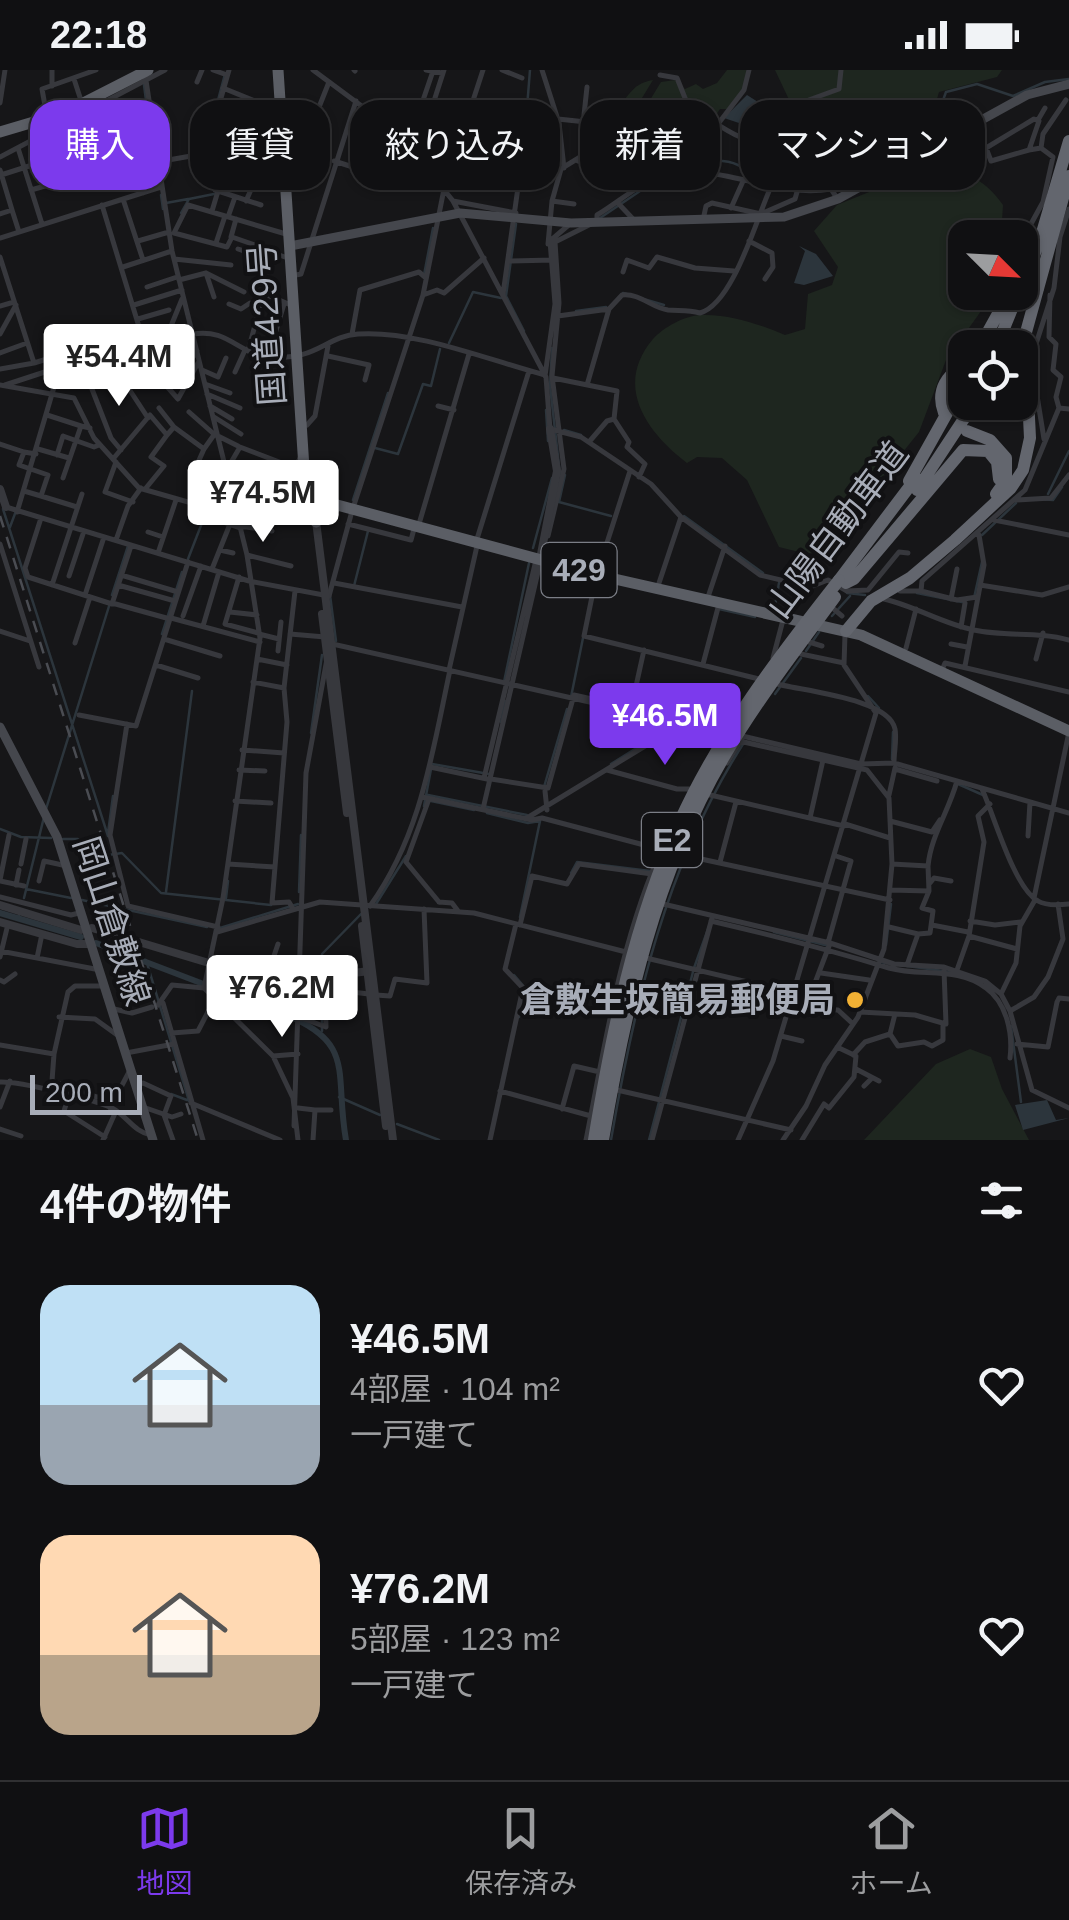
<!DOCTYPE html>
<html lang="ja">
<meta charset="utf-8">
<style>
:root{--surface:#101012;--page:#1e1e20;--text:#f1f3f6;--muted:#9c9d9f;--line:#303032;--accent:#7c3aed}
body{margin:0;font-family:Helvetica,"Noto Sans JP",sans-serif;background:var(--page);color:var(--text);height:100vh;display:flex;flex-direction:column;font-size:38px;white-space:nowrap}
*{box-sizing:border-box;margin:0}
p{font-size:32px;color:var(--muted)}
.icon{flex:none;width:55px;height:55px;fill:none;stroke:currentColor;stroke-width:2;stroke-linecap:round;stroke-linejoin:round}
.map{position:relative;height:1070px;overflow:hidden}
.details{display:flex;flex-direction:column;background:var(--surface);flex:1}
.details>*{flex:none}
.top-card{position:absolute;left:30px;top:30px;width:1010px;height:90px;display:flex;gap:20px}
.needle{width:65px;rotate:114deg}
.controls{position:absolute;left:948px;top:150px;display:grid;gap:20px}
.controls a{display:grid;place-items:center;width:90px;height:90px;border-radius:20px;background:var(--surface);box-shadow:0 2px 8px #0004,0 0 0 2px var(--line);font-size:50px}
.scale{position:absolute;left:30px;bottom:25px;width:112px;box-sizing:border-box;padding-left:10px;border:5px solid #a8adb8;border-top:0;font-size:28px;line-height:35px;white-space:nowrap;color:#a8adb8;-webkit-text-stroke:8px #111113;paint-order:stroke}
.price{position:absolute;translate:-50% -85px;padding:0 22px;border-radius:10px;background:#fff;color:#222;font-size:32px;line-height:65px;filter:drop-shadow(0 2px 5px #0008)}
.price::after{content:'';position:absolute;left:50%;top:60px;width:30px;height:22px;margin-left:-15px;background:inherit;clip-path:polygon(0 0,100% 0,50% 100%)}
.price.active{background:var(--accent);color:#fff}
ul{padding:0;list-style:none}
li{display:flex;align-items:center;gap:30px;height:250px;padding:0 40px}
li span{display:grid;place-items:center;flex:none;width:280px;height:200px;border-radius:30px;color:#555}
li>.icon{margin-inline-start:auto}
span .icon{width:120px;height:120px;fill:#fffc;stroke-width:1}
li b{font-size:42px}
h2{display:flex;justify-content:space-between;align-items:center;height:120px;padding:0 40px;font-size:42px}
.tag{padding:0 35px;border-radius:30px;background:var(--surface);box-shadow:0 2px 8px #0004,0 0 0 2px var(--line);font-size:35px;line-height:90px}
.tag.active{background:var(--accent);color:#fff}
.status{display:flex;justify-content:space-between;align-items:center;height:70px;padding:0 50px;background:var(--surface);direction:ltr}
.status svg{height:28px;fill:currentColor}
.dock{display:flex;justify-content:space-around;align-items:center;height:140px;border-top:2px solid var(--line);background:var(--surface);font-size:28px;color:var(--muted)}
.dock a{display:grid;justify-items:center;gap:5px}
.dock .active{color:var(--accent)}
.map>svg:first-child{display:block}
.green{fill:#1e261f}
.water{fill:#2c353c}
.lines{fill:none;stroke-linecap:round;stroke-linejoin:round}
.stream{stroke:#2c353c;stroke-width:2.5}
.river{stroke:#2c353c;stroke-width:6}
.minor-tunnel{stroke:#333438;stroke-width:5;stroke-dasharray:5 2.5;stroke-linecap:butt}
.minor{stroke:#37383d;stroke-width:5}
.tertiary{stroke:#37383d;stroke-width:8}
.secondary{stroke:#45474d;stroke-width:9}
.trunk{stroke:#5b5e65;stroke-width:11}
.motorway{stroke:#63666e;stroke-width:12}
.rail{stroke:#4a4c52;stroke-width:2.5;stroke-dasharray:12 10;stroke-linecap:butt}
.motorway-bridge{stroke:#63666e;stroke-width:12}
.poi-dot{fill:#f2b134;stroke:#111113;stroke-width:4}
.labels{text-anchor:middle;stroke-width:8;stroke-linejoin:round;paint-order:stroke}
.shield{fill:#111113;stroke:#7b7e86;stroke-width:2.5}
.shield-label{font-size:32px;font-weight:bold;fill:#a8adb8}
.street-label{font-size:35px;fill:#a8adb8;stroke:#111113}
.poi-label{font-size:35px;font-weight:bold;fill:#a8adb8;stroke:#111113;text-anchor:end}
</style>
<div class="status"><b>22:18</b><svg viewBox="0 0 49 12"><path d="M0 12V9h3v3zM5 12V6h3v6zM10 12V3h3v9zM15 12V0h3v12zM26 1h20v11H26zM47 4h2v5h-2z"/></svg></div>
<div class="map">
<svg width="1069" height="1070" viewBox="0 0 1069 1070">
<rect width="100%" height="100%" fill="#161618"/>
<!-- green -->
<path class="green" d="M727,0H747L744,18L727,39H720C714,47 714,54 705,57C688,64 632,52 618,37C631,24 632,14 653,10L642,28L650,30L661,12L675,10L685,19L696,14L703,19L717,13Z
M775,0H1002L997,7L939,22L935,36L885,54L869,53L858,61L832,63L805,90L794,85L790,69L781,64L793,38Z
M931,97C961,97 986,110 1003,135L1001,167L965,168V222L994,223L946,290L919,362L827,477L807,484L779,477L747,410L722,388L697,387L687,393C645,361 614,315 653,269C664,257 684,246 701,245C731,244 758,254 785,265L805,259L808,224L832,215L838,197L814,161L837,135Z
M970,979L991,987L1002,1019L1029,1070H864L936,994Z"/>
<!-- water -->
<path class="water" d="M747,25L758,32L760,60L724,48Z
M774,80L803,91V113L767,107Z
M799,176L816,184L833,206L804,215L794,213L805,181Z
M1047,1030L1056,1050L1069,1048L1023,1060L1015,1035Z"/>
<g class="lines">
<!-- stream -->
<path class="stream" d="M144,15L149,53
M218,30L225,4
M42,62L97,33
M207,66L208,83
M151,68L158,109
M523,88L530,0
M658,105C679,97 715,84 738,95C745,98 750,105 757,109
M832,117L857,113C881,74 903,86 941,66L937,47L946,22L977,14L1013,26L1045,12L1069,9
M161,125L163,139
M166,133L188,129
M181,143L189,129L214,124
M600,148L649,115
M516,154L506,226L524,261
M424,205L433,158
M623,223L664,235
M576,241L606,237
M449,273L473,222L501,228
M552,278L550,316L560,404
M73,291L168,258
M546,340L548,371
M564,360L581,365
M375,378L398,384L423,314L431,316L440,279
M565,405L559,432L611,446
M1048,424L1069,381
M1038,429L1053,430L1062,417
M353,430L388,323
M209,435L224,402
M3,439L108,766
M684,446L763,503
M10,457L16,441
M272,457L286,418
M982,465L1016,433
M533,478L552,408
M188,489L207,440
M603,495L608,480
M795,511L809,514
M354,516L368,461
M847,523L865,525
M917,523L962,532
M112,525L128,476
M330,525L336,571
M974,528L982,492
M775,536L779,513
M719,539L755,547
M832,546L850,526
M162,564L182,502
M806,581L819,562
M504,612L529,493
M775,624L801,588
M868,626L879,638
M571,627L583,568
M501,652L505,631
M311,663L322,585
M892,689L893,662
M611,694L654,667L694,658
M958,714L983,725
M544,717L567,639
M428,725L527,745
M431,731L474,740
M424,736L432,694L489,704
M46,739L110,533
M487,743L528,753L540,751L520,847
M0,759L21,767L51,768
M108,763L113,726
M63,769H78L95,787L122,783L161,823L271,835
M571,803L577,792L650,801
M26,819L71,828
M166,822L192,621
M299,822L301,765
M24,828L44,747
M226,828L228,811
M82,830L207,857
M376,834L406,786
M18,848L19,845
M220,858L298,834
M774,862L829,876
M886,875L891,834
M146,890L189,1031
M879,892L950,902
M514,905L526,919L519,947
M1011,956L1021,1032
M322,961V884L361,844
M171,1024L187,1030
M339,1027L380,1045
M397,1054L439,1070
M611,1070C635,931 666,795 743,674
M649,1070L694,898L712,848"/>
<!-- river -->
<path class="river" d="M0,843L81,867
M96,873L235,926
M284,944C357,973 334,1003 346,1070"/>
<!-- minor-tunnel -->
<path class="minor-tunnel" d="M1026,211L1045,223"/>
<!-- minor -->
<path class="minor" d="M213,0L227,5
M229,0L209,70L210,78L238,89L263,80L289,92L298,90L329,12
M313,0L402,66L453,131L546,307L550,359L581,367L651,414L681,447L760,505L810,517L828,510L847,521L868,520L899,482L908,483
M354,0L355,1
M426,0L442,3
M502,0L522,8
M542,0L559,53L564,98
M145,4L172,181L247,485L260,568L223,828L204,918
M660,5L677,8L691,43C722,49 739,82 775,66L795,35L839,19L841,0
M74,9L90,58
M197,12L202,0
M52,16V0
M223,18L277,40
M473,31L495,39L498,31
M0,33L5,0
M219,34L260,52
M431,43L420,39L433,1
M47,47L42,19L96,0
M558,49L586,52
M1034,49L1039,51L1029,80L991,91L986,78Z
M1038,50L1045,38
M718,54L744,20L749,0
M393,58C450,68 504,82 559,100L590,81L594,66L584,45L587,17
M133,62L143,123
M423,65L444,0
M593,69L627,78
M629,72L661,80L700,70
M754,73L763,86L756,113
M678,74L683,50L691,43
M18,78L42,154
M1041,78L1043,64L1066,30
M651,79L650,87L658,94L653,106
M209,83L215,120L261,135
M0,87L165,0
M334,91L378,105
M578,91L653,108
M157,92L208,83
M0,100L12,140
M632,104L622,90L634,59L649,61
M1,105L151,57
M31,120L118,95L109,70
M123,129L143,190
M246,131L279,56
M453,131L516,143
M552,131L574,134
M617,132L633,149
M731,138L744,109
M212,141L218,121
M0,144L12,140L19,162
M228,147L235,127
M597,150V145C616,134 636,116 656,108C711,86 771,130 831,119L837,128
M703,150L706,136L712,133L761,144L795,129L797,122
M174,163L188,135L286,164
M174,163L227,177L232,167L255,175
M231,167L236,149
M0,168L161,117
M138,171L169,162
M749,171L772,183L773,197L765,209
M216,173L225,146
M548,174L552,131L561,99
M1020,174L1043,132L1053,87L1041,78L1029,80
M238,179L259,186
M0,187L34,293L140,260L102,135
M174,189L231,195
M511,191L553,190
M257,193L261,179L288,188
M123,197L172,181
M623,202L627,190L649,198L657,187L695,198L734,201
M206,203L214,227
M291,206L301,204L356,31
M179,210L206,203L244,222
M147,217L177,207
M251,218L293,236
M503,224L522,89
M423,225L437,220L444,223L484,188
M229,234L241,239L250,233L260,237L248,281
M134,235L182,220
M0,236L14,232
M558,246L609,239
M138,249L169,240
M0,264L16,235
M193,264C229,258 238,285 271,287C316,291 326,266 358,264C416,260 488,290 545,305
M352,264L360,220L419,202L426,208
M0,283L27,273
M128,284L129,308L145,301L148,288
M328,286L369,295L365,310
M268,287L284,234
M158,288L182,229
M159,291L155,303L178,329L198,293
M100,292C132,283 153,287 183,301L197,281
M175,297L181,282L191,284
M0,299L34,293
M202,300L218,307L226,288
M235,302L245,280
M545,306L555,234L550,171L571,153
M553,308L617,321L614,349L629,372L627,377L645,394L639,407
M57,310L76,312
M90,314L111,368L121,380
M205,314L230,323
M0,315L74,328L94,368L139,418L237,446
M5,315L60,297
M587,315L609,239L622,225C640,223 652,238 668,240C679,241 688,240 700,243C733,234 756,150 770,119
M129,319L148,348
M207,324L240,338
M210,336L232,349
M438,336L454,340
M159,338L174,357
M1059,338L1069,339
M189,342L215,365
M47,345L81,356
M214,347L241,364
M307,355L315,346L328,276
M218,366L238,376
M1044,369L1034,307L1035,277L1054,218L1060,167L1069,139
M589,372L607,351L614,349
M0,374L24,382
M38,379L69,388
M57,385L63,366L94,377L99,375
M113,389L150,345L167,365L174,357L204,379L216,362
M116,392L105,422L133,432
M196,397L204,379
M228,398L285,415
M226,401L240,377L295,398L300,388
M630,401L596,507L584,566L763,610
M63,408L81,356L90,358
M230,413L279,430
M288,415L295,398
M146,418L164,396L151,387L167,365
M24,421L41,426L48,405L19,395L24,382L36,384
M41,426L77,437
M1017,430L1051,428L1069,405
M234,432L274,445
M354,435L423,225L444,119L483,0
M6,437L249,511L329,526L352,441
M17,442L60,297L83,291
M41,448L25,498L28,507L112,534L131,476
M994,450L1069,465
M220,451L240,458
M348,454L411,470L414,459
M419,454L469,284
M240,456L272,461
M148,462L163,467
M548,466L564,399L552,306L559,233L555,172L591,154
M477,469L529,301
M116,470L128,436L141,418
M0,474L39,597
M220,480L233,483
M158,483L176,430
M247,485L291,496
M212,499L230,454
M121,505L178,522
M69,506L84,461
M239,507L225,554L258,563
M334,513L462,537
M52,515L82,424
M118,515L175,531
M980,515L1042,525L1069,517
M657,519L681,447
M900,521H921
M85,525L104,467
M977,527L957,530L921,521L922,511L1025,420L1059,338L1056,327L1061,307L1053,300L1056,274L1049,267L1050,225
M884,529C915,536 943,554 974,560C1006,567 1038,561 1069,570
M951,529L957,499
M707,530L725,476
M112,533L170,549
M829,535L842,546
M230,542L257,545
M183,546L201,496
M171,548L260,572
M203,556L219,502
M961,557L965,533
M0,561L30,571
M259,564L279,569
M290,564L325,567
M164,569L220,586
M809,572L822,576
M75,573L90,527
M328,573L727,663
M951,574L967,577
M906,578L916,539
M278,581L281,552
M801,584L844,593
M773,588L783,550
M257,589L287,595
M1036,589L1043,563
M703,594L719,534
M156,595L198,608
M965,596L984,495L979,465
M449,600L477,476
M942,600L945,593L1069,622
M253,612L284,618
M773,613C801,621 889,628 895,659C897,669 894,682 894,692
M574,625L632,638
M630,643L644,580
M79,645L136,656L188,492
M127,654L110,765L128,836L218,857
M738,665L861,694L894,693L1069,743
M735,670L867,700L889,728L892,794L884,879L858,947L825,995L806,1036L783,1070
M242,680L284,683
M727,693L742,669
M430,697L487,709
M895,699L937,711
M239,700L265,701
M607,700L677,719H696
M484,708L536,490
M491,709L548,718L574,625
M982,719C994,745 1014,818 1038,831C1046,836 1060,835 1069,834
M545,721L547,740
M706,724L844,756
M889,725L895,698
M422,727L532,750L542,748L663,780
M235,731L271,733
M483,739L541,489
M527,748L655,670L694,660L725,667
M810,748L823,690
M890,751L932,762L940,750
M845,754L890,768
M1028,766L1030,732
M678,784L890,830
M406,792L429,729
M406,792L439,832
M720,792L736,732
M21,794L26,769
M228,794L275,797
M892,794L928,796L929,821L922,838L933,841L930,863L918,864L907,895
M928,796C931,765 949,741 957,711
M0,810L9,765
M0,811L24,816
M39,811L44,791L67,796
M930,813L934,808L951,811
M16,815L19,800
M890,820L929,821
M0,827L71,845L79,843
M1034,828L1069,662
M439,832L452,833L458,841
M663,834L830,873L894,894L944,897L985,911L1001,924L1010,941L1032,1020L1069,1038
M370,836C421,765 432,684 450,600
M292,837L289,832L272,833L287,652L284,618L295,521
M711,851C771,865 830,880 889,898C921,907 958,896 986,918C1007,933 1013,964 1010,988
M970,851L995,855L1021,852
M520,855L532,806L567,814L579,794L652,804
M932,855L968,862
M889,857L918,864
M217,862L320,832L474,843L626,882
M969,866L1017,879
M828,873L851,791L836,786
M0,881L100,900
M0,887L8,854
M37,888L42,864
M646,888L795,923
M957,900L969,866L984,772L978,746L990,734
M821,903L869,910
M0,910L4,912L15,904
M205,912L326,957L325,919L369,924
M1001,924L1016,893L1020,856L1035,830
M376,925L390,926L395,909L427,913L424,839
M259,930L278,874
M163,933L203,1070
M158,935L172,915L204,918L273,986L293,1028L298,1070
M114,939L132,943L152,937
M811,939L810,926L829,876
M1010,941L1034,927L1048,907L1063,869L1058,834
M860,942L915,945L946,954L944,900
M810,945L811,939L838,940L852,953
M59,947L95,949L120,967
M172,963L198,961L210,938L227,939
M890,964L898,976L924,972L932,976L943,970V954
M781,966L802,971
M1017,974L1048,977L1057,932L1059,928L1069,929
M0,975L54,984L68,922L75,916H105
M126,983L174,974
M54,984L52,1011L97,1027L116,1024
M853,985L865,972L890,964L895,944
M273,986L298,984
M856,999L879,1011
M0,1012C19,1011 93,1029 112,1038C127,1046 134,1062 151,1065
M136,1016L143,1013L171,1026L164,1045L173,1070
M864,1016L872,1008
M617,1020L791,1060
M500,1021L591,1046
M68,1028L64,1041L105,1067
M191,1033L280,1070
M0,1037L10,1011
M143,1037L172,1047L181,1044
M110,1038L129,1002
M298,1038L315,1040L313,1070
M562,1039L574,996L600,1002
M315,1040H331
M294,1056L306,703L327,589
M0,1059L21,1066
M103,1070L116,1041
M490,1070L523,918L505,899L516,854
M586,1070C606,970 621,867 664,774
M652,1070L712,848
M738,1070L773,991L876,643L844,595L845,564
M802,1070L824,1034L829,1038L854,1007L856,986L837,977"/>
<!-- tertiary -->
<path class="tertiary" d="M0,419L6,437
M313,427L393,1070
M541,484L557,401L550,359
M322,544L347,743
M0,835L81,860
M0,852L77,874H90
M362,856L386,1056
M92,858L259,908L299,910L369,901"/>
<!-- secondary -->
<path class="secondary" d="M290,176L460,143L571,153L784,147L838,129L1027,25L1069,14
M0,657L57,767L153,1070"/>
<!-- trunk -->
<path class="trunk" d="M278,0L305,413L315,429L597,505L861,565L1069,661
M0,62L64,43L148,0
M316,452L322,441L334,439"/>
<!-- motorway -->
<path class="motorway" d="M979,278L1010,222
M996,278L1039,173L1069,71
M944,343C935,319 948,306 965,291
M967,361L990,370L1006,388V410L996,424
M909,411L965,311
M917,420L975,332
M839,510L916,408
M846,513L854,509L963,380L988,381L997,392L999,409
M846,561L871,531L910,508L955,470L1011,418L1023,400L1030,368L1025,266L1069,106"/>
<!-- rail -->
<path class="rail" d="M0,446L198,1070"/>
<!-- motorway-bridge -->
<path class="motorway-bridge" d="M594,1070C612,961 634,854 679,753C719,664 779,586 839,510
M603,1070C626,935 655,804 725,685C758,629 797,579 835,527"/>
</g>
<!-- markers -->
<circle class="poi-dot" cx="855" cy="930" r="10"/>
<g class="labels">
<!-- shield labels -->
<g class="shield">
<rect x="541.5" y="473" width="75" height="54" rx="8"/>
<rect x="642" y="743" width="60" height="54" rx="8"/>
</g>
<g class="shield-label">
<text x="579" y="511">429</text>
<text x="672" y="781">E2</text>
</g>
<!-- street labels -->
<g class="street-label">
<text transform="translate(267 254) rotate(-94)" y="12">国道429号</text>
<text transform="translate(837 460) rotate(-53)" y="12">山陽自動車道</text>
<text transform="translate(112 851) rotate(72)" y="12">岡山倉敷線</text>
</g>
<!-- poi labels -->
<g class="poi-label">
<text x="835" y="942">倉敷生坂簡易郵便局</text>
</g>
</g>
</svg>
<div class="controls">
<a><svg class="needle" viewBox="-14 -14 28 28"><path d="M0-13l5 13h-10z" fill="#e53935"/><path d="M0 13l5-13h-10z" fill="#9c9d9f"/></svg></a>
<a><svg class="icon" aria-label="locate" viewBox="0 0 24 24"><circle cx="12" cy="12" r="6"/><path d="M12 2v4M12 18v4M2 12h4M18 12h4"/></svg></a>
</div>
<div class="scale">200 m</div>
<b class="price" style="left:119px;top:339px">¥54.4M</b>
<b class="price" style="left:263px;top:475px">¥74.5M</b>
<b class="price active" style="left:665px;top:698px">¥46.5M</b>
<b class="price" style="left:282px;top:970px">¥76.2M</b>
<div class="top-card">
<a class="tag active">購入</a>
<a class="tag">賃貸</a>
<a class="tag">絞り込み</a>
<a class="tag">新着</a>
<a class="tag">マンション</a>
</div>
</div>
<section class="details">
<h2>4件の物件<svg class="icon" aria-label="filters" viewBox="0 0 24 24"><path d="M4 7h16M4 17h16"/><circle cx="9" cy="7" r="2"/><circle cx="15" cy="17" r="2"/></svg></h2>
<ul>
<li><span style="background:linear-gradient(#bfe0f5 60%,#9aa5b1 0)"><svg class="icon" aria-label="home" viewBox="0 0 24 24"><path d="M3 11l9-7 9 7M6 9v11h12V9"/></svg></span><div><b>¥46.5M</b><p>4部屋 · 104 m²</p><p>一戸建て</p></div><svg class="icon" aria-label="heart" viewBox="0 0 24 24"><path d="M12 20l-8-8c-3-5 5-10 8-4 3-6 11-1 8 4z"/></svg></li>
<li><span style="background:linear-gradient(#ffd9b3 60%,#b9a48a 0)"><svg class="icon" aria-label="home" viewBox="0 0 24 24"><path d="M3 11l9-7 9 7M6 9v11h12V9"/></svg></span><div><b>¥76.2M</b><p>5部屋 · 123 m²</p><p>一戸建て</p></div><svg class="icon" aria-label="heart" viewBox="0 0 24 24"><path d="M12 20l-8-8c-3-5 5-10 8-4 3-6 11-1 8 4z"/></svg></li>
</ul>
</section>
<nav class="dock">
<a class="active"><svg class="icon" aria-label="map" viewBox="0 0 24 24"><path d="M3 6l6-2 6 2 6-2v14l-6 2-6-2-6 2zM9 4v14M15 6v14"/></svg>地図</a>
<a><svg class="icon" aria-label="saved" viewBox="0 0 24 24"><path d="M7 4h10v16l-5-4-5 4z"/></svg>保存済み</a>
<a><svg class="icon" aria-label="home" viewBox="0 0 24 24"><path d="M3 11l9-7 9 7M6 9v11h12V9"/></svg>ホーム</a>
</nav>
